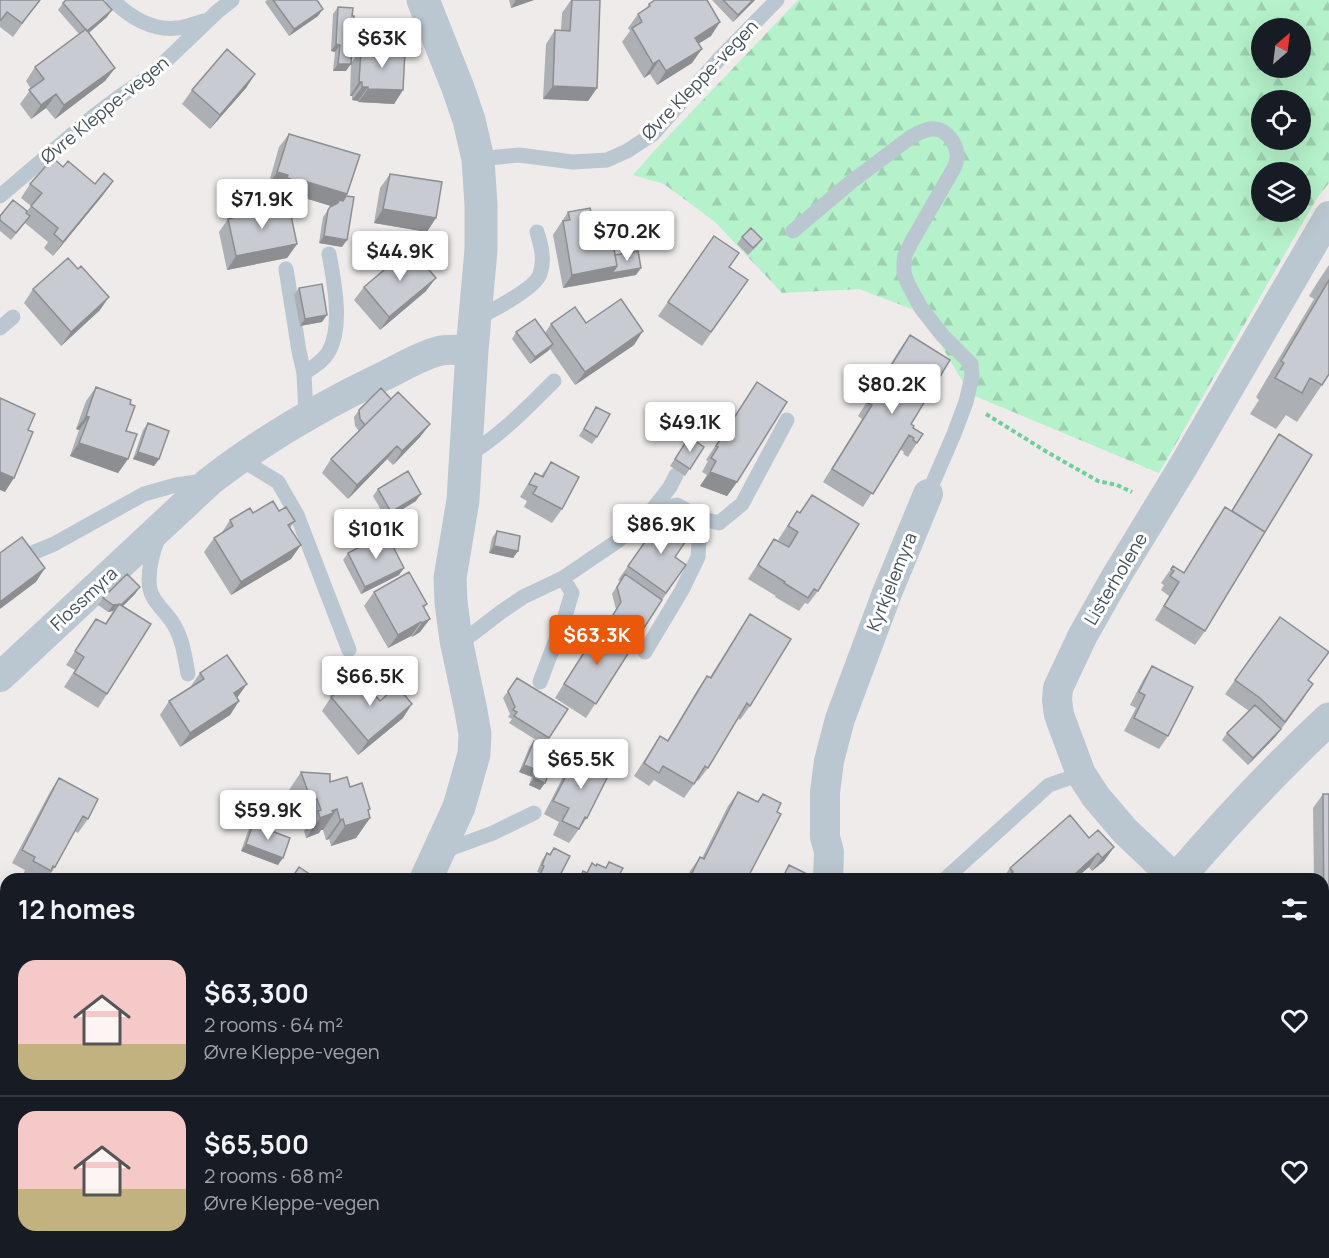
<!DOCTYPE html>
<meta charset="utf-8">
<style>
:root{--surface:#171b24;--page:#20242c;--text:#f1f3f6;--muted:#9ea1a6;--line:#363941;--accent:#ea580c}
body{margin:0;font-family:Manrope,sans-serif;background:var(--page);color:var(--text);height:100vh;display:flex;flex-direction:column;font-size:22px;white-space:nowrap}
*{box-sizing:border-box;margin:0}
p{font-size:20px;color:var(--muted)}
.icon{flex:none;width:33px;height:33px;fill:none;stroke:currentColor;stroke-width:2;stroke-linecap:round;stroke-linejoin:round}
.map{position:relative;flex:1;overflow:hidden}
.panel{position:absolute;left:0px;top:873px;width:1329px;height:386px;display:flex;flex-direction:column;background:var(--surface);border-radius:18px 18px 0 0;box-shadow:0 6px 24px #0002}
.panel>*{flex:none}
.needle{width:39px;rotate:28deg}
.tools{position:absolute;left:1251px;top:18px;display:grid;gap:12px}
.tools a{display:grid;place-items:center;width:60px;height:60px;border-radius:50%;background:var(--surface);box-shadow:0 6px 24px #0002;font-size:30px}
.price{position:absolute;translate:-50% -51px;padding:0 14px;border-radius:6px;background:#fff;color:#222;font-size:20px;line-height:39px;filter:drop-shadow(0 2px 3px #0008)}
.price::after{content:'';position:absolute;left:50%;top:36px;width:18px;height:14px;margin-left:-9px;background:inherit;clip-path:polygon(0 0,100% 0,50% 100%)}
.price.selected{background:var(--accent);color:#fff}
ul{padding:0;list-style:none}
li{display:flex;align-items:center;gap:18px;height:150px;padding:0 18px}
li+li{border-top:2px solid var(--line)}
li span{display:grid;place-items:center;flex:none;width:168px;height:120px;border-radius:18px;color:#555}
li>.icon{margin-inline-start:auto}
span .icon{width:72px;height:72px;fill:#fffc;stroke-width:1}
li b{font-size:26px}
h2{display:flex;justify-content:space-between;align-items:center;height:72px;padding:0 18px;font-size:26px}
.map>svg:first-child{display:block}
.forest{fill:url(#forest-firs);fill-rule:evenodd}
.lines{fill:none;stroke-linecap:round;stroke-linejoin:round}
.path{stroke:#6cd09b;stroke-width:4;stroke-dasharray:4.5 3;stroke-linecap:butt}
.service{stroke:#bbc7d0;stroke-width:15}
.minor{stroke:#bbc7d0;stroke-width:30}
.tertiary{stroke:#bbc7d0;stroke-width:33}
.wall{fill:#acafb4}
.shaded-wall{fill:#8c8e92}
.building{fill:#c8cbd1;stroke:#8c8e92;stroke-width:1.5}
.labels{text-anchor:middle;stroke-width:6;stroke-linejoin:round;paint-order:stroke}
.street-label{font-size:18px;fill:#43505a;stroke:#fff}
</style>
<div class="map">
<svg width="1329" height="1258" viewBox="0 0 1329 1258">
<defs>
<pattern id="forest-firs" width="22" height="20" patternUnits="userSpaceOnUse" patternTransform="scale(1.5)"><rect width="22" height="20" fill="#b5f1ca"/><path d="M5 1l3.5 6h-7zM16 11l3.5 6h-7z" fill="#9dd0b0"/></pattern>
</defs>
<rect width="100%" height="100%" fill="#efebeb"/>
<!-- forest -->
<path class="forest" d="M798,0H1329V183L1317,198L1159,473L970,394L922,313L859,289L782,293L715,222L664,184L633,175L655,150ZM1262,28H1300V68H1262ZM1262,100H1300V140H1262ZM1262,172H1300V212H1262Z"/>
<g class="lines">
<!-- path -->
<path class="path" d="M986,414L1047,452L1098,481L1117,485L1132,492"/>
<!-- service -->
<path class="service" d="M113,0C129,17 153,31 177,28C186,28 195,23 204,21H207
M478,159L519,155L573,162L607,160L627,151L653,134L720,58L777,0
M0,196L95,115L119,97L150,76L218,11L232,0
M793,231L851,182L911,137C919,133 926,128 935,129C948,130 958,146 957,158C957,159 955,167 954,168L912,241L905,255L904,263V273L908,284L921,308L943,336L971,364L972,376L966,402L954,434L928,494
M286,269L299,351L304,373L306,417
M475,318C489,313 536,288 540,274C545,260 541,245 537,232
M0,328L13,317
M304,373C313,367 324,361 329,351C343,326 334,281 329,254
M465,457C499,437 526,409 554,381
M239,458L278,482L297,515L349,650
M652,510L677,505L703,519L719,523L742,504L787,420
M160,536C152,549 145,581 152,595C157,606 168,614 174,625C183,640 185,658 188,674
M30,554L54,544L144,494L176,485L204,481
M456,640L471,635L501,612L523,597L563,578L619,540L652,510L670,487L676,475
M645,652L682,590L698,557L700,527L695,515
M540,682L565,616L572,593L563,578
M441,852L493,833L534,813
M945,879L1049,785L1081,774
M0,969L6,994
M82,1252L83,1258
M508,1252L512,1258
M1186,1252L1188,1258
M100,1258L107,1252
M588,1258V1252"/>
<!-- minor -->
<path class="minor" d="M0,677L210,481C264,439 323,405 384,376C402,367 420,356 439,351C449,349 461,350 472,350
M828,879L829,852L825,837V792L829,761L840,719L887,593L928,494
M1173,879L1163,867L1125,831L1096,797L1081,774L1059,715L1057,700L1058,688L1083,635L1117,575L1184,465L1329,216"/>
<!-- tertiary -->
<path class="tertiary" d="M423,0L458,88L469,120L478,159L481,205V250L472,350L463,500L450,578L451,602L456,640L471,711L475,734L474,754L459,807L426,879
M1177,879C1225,823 1275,769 1329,719
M361,1258L362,1252
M802,1258L809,1252"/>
</g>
<!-- wall -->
<path class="wall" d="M0,0H40L13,37L0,27Z
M267,0H317L318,16L289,36L265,2Z
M509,0H534L511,8Z
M571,0H600L597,88L588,101L543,99L546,44L555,30H561L562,13Z
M712,0H755L733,22Z
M63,3L107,17L89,33L115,68L105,81L55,119L46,108L31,119L20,104L31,89L26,81L35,67L79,34L58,10Z
M649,4L711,36L698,44L692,63L657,85L650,74L644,78L622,42L630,31L628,28L638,14L645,10Z
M338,7L346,71H333L335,52L331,51L333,14Z
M361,49L403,90L394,104L358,102V101L352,100V96H350L351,63Z
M255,74L246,88L210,129L182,104L192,90Z
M289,134L346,196L342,247L319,243L323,217L330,207L332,206L298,196L297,197L277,192L278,189L268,186L279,147Z
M63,167L95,184L113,181L103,195L53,256L44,248L48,242L25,223L11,240L0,231V216L27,211L31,206L21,198L30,184Z
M390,174L427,232L374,223L380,188Z
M240,210L262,212L297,244L287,258L227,270L219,232L228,219L235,217Z
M568,212L592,216L606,233L615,255L636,275L563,288L553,235Z
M714,236L729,267L748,280L702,346L658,316Z
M742,237L762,239L757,246L748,255L737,244Z
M1329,265V374L1322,385L1297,422L1286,415L1276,429L1250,414L1259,400L1256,397L1314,299L1309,296L1317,283Z
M78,269L100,310L61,346L24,303L33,289Z
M364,287L426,291L380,330L354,300Z
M299,288L322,322L300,326L294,295Z
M586,323L634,345L575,385L550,349L548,351L530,364L512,339L516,332L545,333L551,324Z
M910,335L911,424L913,428L917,443L908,457L903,454L904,452L900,449L863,507L823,482L862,419L858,416L900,349Z
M757,382L737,482L727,496L700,486L707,475L702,472L708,461L706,460Z
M96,387L130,404L126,431L128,459L118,473L70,456L79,430L76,429L86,401Z
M391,399L430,424L420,437L393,465L387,459L348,499L322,473L331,459L359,431L355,426L354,417L359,410Z
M596,407L597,437L592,444L579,436Z
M148,423L159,459L154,466L133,459L143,430Z
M1279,434L1205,631L1195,645L1155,620L1169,596L1161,590L1164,585L1161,583L1173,566L1184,573L1215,521L1225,507L1231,511Z
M689,437L704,447L685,476L670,466Z
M551,462L562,509L552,523L524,507L527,501L520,497L526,487L535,473L541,476Z
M378,489L416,501L386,519L373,496Z
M812,495L818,591L808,604L805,603L799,611L775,597L776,596L748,579L774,539L788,547V546L778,540L797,511L799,513Z
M279,511L295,521L290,528L291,559L231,595L204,552L214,538L221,534L230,520L253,513Z
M663,516L675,557L686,565L662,600L586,718L555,698L589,643L599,629L603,631L616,609L612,594L620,581L618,580Z
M497,531L518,551L513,558L489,553L492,538Z
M348,553L399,575L361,594L343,560Z
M374,592L427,604L424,608L420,632L412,637L411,636L388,648L364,606Z
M135,594L123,606L107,694L98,708L64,687L75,670L66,665L96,619L105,624L113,611L108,612L98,605L103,598Z
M750,614V706L740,720L738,718L708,768L698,781L697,780L684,798L654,780L649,786L634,776L660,736L667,741L698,689L707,676L710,677L741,628Z
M1280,617L1308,681L1304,698L1276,736L1248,765L1222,740L1227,733L1249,711L1225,694Z
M1152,666L1168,736L1159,749L1124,731L1136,708L1130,705L1143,680Z
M200,673L239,701L230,715L180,747L160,715L169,701L191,687V686Z
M517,678L549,738L544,745L509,723L512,719L508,717L510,714L503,698Z
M331,697L380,701L403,718L358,755L322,711Z
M534,741L540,790L529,785L532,777L519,772L529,748Z
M577,755L587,818L569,843L553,835L559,822L544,814L567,769Z
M301,772L330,782L350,787L368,812L370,818L356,838L331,846L329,839L326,840L323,830H321L319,833L306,838L304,831L306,828L303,820L299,821L297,813L293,812L287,793Z
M59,778L88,819L78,833L75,831L55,867L47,879H31L23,875L25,870L12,863L50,792Z
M738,792L757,802L763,794L747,879H686L690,871L700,857L702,858L728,806Z
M1323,794H1329V961H1323V879H1314L1313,808Z
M253,824L278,865L241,851L248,831Z
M1089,838L1114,847L1104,861L1092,871L1089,867L1078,876L1080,879H1002L1010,868Z
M554,848L558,879H537L540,873L537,872L542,860L547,853L549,854Z
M0,1197L6,1201V1225L4,1228L0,1226Z
M4,1251L64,1258H0Z
M429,1252H499L493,1258H434Z
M1130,1252H1169L1167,1256L1161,1258H1132Z"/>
<!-- shaded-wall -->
<path class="shaded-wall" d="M516,0H534L511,8Z
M753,0H755L733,22L738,15Z
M323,9L318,16L289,36L294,29Z
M112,10L107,17L82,38L87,31Z
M720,22L711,36L685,52L695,38Z
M336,44L340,45L335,52L331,51Z
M702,49L692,63L657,85L666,71Z
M659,60L650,74L644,78L653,64Z
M338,64H351L346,71H333Z
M115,68L105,81L55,119L64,105Z
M255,74L246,88L210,129L220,115Z
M359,82H362L352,96H350Z
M553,86L597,88L588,101L543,99Z
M362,87H368L358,101L352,100Z
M368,89L403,90L394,104L358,102Z
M56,94L46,108L31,119L41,105Z
M277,172L288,175L278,189L268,186Z
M287,178L307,182L347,194L338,208L339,200L334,207L298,196L297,197L277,192Z
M113,181L103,195L53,256L63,242Z
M383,209L436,218L427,232L374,223Z
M324,236L347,240L342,247L319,243Z
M297,244L287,258L227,270L236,256Z
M617,266L641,268L636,275L563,288L572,275Z
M436,278L426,291L380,330L389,317Z
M109,297L100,310L61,346L71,332Z
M327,315L322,322L300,326L305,319Z
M643,331L634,345L575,385L585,372Z
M553,344L548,351L530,364L535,357Z
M86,416L89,417L79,430L76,429Z
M430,424L420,437L393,465L402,451Z
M79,443L128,459L118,473L70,456Z
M397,446L387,459L348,499L357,485Z
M138,452L159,459L154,466L133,459Z
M0,472L14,478L5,492L0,490Z
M710,472L737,482L727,496L700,486Z
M421,494L416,501L386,519L391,512Z
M301,545L291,559L231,595L241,582Z
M494,546L518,551L513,558L489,553Z
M45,568L36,582L0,609V602Z
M404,568L399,575L361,594L365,587Z
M140,587L135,594L118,611H114Z
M118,604L113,611L108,612L113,605Z
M430,619L420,632L412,637L422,623Z
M421,622L411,636L388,648L398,635Z
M247,684L237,698L234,693Z
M1313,684L1276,736L1248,765L1253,758L1281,729Z
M239,701L230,715L180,747L190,733Z
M412,704L403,718L358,755L368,741Z
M524,765L537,770L532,777L519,772Z
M534,778L545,783L540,790L529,785Z
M308,792L311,793L297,813L293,812Z
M317,799L303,820L299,821L314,801Z
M337,809L323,830H321L319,833L306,838L320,818Z
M370,809L362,820L370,818L356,838L331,846L345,826Z
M343,819L329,839L326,840L340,820Z
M246,844L283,858L278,865L241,851Z
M1114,847L1104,861L1092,871L1102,858Z
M1098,853L1089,867L1075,879L1076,873Z
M1323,948H1329V961H1323Z
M6,1052V1055L0,1060V1056Z
M1323,1140H1329V1154H1323Z
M492,1252H499L493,1258H486Z
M1161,1252H1169L1167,1256L1161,1258H1144Z"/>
<!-- building -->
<path class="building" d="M0,0H40L22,23L7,12L1,20L0,19Z
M66,0H103L112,10L87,31L63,3Z
M273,0H317L323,9L294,29Z
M572,0H600L597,88L553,86L555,30L570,31Z
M655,0H707L720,22L695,38L702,49L666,71L659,60L653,64L632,28L642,22L638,14L650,6L649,4Z
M723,0H753L738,15Z
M338,7L353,8L352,16H354L351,64H338L340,45L336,44Z
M86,29L115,68L64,105L56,94L41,105L29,90L44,79L35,67Z
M227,49L255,74L220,115L192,90Z
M361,49L405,51L403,90L368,89V87H362V82H359Z
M289,134L360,155L347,194L307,182L306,184L287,178L288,175L277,172Z
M53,158L63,167L68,161L95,184L104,173L113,181L63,242L54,234L58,228L31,206L42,193L30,184Z
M390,174L442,182L436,218L383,209Z
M346,196L354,197L347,240L324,236L328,210L330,207L338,203L339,200L343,201Z
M13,200L27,211L26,213L30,216L16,233L0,220V216Z
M261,205L262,212L289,206L297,244L236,256L228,219L241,216L240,210Z
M590,208L592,216L603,214L606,233L611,232L617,266L572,275L563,221L570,220L568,212Z
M751,228L762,239L753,248L742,237Z
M714,236L739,253L729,267L748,280L711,332L668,302Z
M410,248L436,278L389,317L364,287Z
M638,251L641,268L612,273L617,266L615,255Z
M68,258L78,269L81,266L109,297L71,332L33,289Z
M1329,280V374L1322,385L1310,378L1302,393L1275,378L1284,363L1281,361Z
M322,284L327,315L305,319L299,288Z
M621,299L643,331L585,372L551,324L575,307L586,323Z
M535,319L553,344L535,357L516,332Z
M910,335L950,360L911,424L914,426L913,428L923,434L917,443L913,440L914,438L909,435L873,494L832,469L872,405L868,403Z
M757,382L787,402L737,482L710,472L716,461L711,458L718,447L716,446Z
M96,387L131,400L130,404L135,406L126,431L137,434L128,459L79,443L89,417L86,416Z
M381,388L391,399L365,425L360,419L359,410Z
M398,392L430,424L402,451L397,446L357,485L331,459Z
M0,398L35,414L28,430L33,432L14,478L0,472Z
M596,407L610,414L597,437L584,429Z
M148,423L169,431L159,459L138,452Z
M1279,434L1312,455L1265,532L1232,511Z
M689,437L704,447L690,469L675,459Z
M551,462L579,477L562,509L533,494L537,487L529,484L535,473L543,477Z
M408,471L421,494L391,512L378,489Z
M812,495L859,524L818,591L814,589L808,598L784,583L785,582L758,565L774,539L789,547L798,532L788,526L797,511L800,513Z
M273,501L279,511L286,507L295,521L288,525L301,545L241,582L214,538L233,526L230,520L250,508L253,513Z
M1225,507L1265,532L1205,631L1164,606L1179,582L1170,576L1174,571L1171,569L1173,566L1184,573Z
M663,516L690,535L675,557L686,565L666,593L628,566Z
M497,531L520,536L518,551L494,546Z
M386,533L404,568L365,587L348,553Z
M22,537L45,568L0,602V553Z
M409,572L427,604L423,606L430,619L422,623L421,622L398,635L374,592Z
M127,574L140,587L122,604L113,605L103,598Z
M625,574L662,600L633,645H631L605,628L621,602L617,587Z
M119,604L151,624L107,694L74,673L84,657L75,651L96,619L106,624Z
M750,614L791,639L750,706L747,703L708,768L705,766L694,784L663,766L659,773L644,763L660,736L668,741L707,676L711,678Z
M1280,617L1329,652L1308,680L1313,684L1285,722L1260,698L1235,680Z
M599,629L631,649L596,704L564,684Z
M227,655L247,684L234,693L239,701L190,733L169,701L204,679L200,673Z
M1152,666L1193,687L1168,736L1134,718L1145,695L1139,692Z
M358,675L380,701L397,686L412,704L368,741L331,697Z
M517,678L568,709L549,738L514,716L517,712L513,710L515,707L508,691Z
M1255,705L1281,729L1253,758L1227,733Z
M534,741L558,751L545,783L534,778L537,770L524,765Z
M577,755L610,772L587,818L585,817L579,829L562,821L569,808L553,801Z
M301,772L330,774V782L347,777L350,787L362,783L370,809L368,810L370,818L345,826L343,819L340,820L337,809L332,811L333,813L320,818L318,811L321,810L317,799L314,801L311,793L308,792Z
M59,778L98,799L88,819L83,816L55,867L53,866L51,871L33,861L35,857L22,850Z
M738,792L758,802L763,794L781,803L777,812L781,814L747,879H689L700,857L704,859Z
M1323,794H1329V948H1323V931H1324Z
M1070,815L1089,838L1098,830L1114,847L1102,858L1098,853L1076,873L1080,879H1074L1072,877L1069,879H1005L1013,872L1010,868Z
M253,824L290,838L283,858L246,844Z
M554,848L570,856L558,879H538L544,866L542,865L547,853L550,855Z
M609,862L623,868L619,875L629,879H580L583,871L587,873L592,863L596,866L597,864L606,868Z
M789,865L817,879H782Z
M299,867L317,879H291Z
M3,1032L6,1035V1052L0,1056V1035Z
M1323,1091H1329V1140H1323Z
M0,1197L6,1201V1220L0,1216Z
M6,1252H59L64,1258H11Z
M156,1252H224L218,1258H150Z
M282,1252H312L318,1258H277Z
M453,1252H492L486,1258H458Z
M639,1252H713L706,1258H632Z
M1137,1252H1161L1144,1258H1139Z"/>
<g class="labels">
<!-- street labels -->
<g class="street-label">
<text transform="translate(700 80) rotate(-46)" y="6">Øvre Kleppe-vegen</text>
<text transform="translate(105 110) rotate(-39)" y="6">Øvre Kleppe-vegen</text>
<text transform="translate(1116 579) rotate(-59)" y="6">Listerholene</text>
<text transform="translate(892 582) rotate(-68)" y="6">Kyrkjelemyra</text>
<text transform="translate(84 599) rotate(-43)" y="6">Flossmyra</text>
</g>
</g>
</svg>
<div class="tools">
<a><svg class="needle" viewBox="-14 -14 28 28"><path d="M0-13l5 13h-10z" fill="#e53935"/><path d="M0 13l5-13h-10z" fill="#9ea1a6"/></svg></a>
<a><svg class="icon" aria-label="locate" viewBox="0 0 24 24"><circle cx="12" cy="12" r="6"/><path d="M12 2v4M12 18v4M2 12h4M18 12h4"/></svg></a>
<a><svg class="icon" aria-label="layers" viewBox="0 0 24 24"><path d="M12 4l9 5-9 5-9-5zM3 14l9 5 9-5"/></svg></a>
</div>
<b class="price" style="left:382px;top:69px">$63K</b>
<b class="price" style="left:262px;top:230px">$71.9K</b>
<b class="price" style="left:627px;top:262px">$70.2K</b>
<b class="price" style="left:400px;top:282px">$44.9K</b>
<b class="price" style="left:892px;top:415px">$80.2K</b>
<b class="price" style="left:690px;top:453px">$49.1K</b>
<b class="price" style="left:661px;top:555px">$86.9K</b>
<b class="price" style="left:376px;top:560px">$101K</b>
<b class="price selected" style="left:597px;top:666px">$63.3K</b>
<b class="price" style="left:370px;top:707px">$66.5K</b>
<b class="price" style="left:581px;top:790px">$65.5K</b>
<b class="price" style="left:268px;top:841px">$59.9K</b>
<section class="panel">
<h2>12 homes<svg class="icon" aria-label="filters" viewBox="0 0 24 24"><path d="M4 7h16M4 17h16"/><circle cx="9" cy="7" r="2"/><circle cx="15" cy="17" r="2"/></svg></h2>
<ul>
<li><span style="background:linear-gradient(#f6c9c9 70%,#c2b280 0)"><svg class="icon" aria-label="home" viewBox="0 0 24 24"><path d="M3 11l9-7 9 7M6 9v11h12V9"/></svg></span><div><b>$63,300</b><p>2 rooms · 64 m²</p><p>Øvre Kleppe-vegen</p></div><svg class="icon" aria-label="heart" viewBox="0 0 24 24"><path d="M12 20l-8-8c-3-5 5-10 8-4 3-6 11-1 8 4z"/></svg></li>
<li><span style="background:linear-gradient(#f6c9c9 65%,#c2b280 0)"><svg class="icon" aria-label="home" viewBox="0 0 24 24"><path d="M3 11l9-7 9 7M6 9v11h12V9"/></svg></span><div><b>$65,500</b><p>2 rooms · 68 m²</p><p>Øvre Kleppe-vegen</p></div><svg class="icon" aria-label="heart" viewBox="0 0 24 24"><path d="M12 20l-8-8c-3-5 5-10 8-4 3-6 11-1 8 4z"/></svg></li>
</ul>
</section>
</div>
